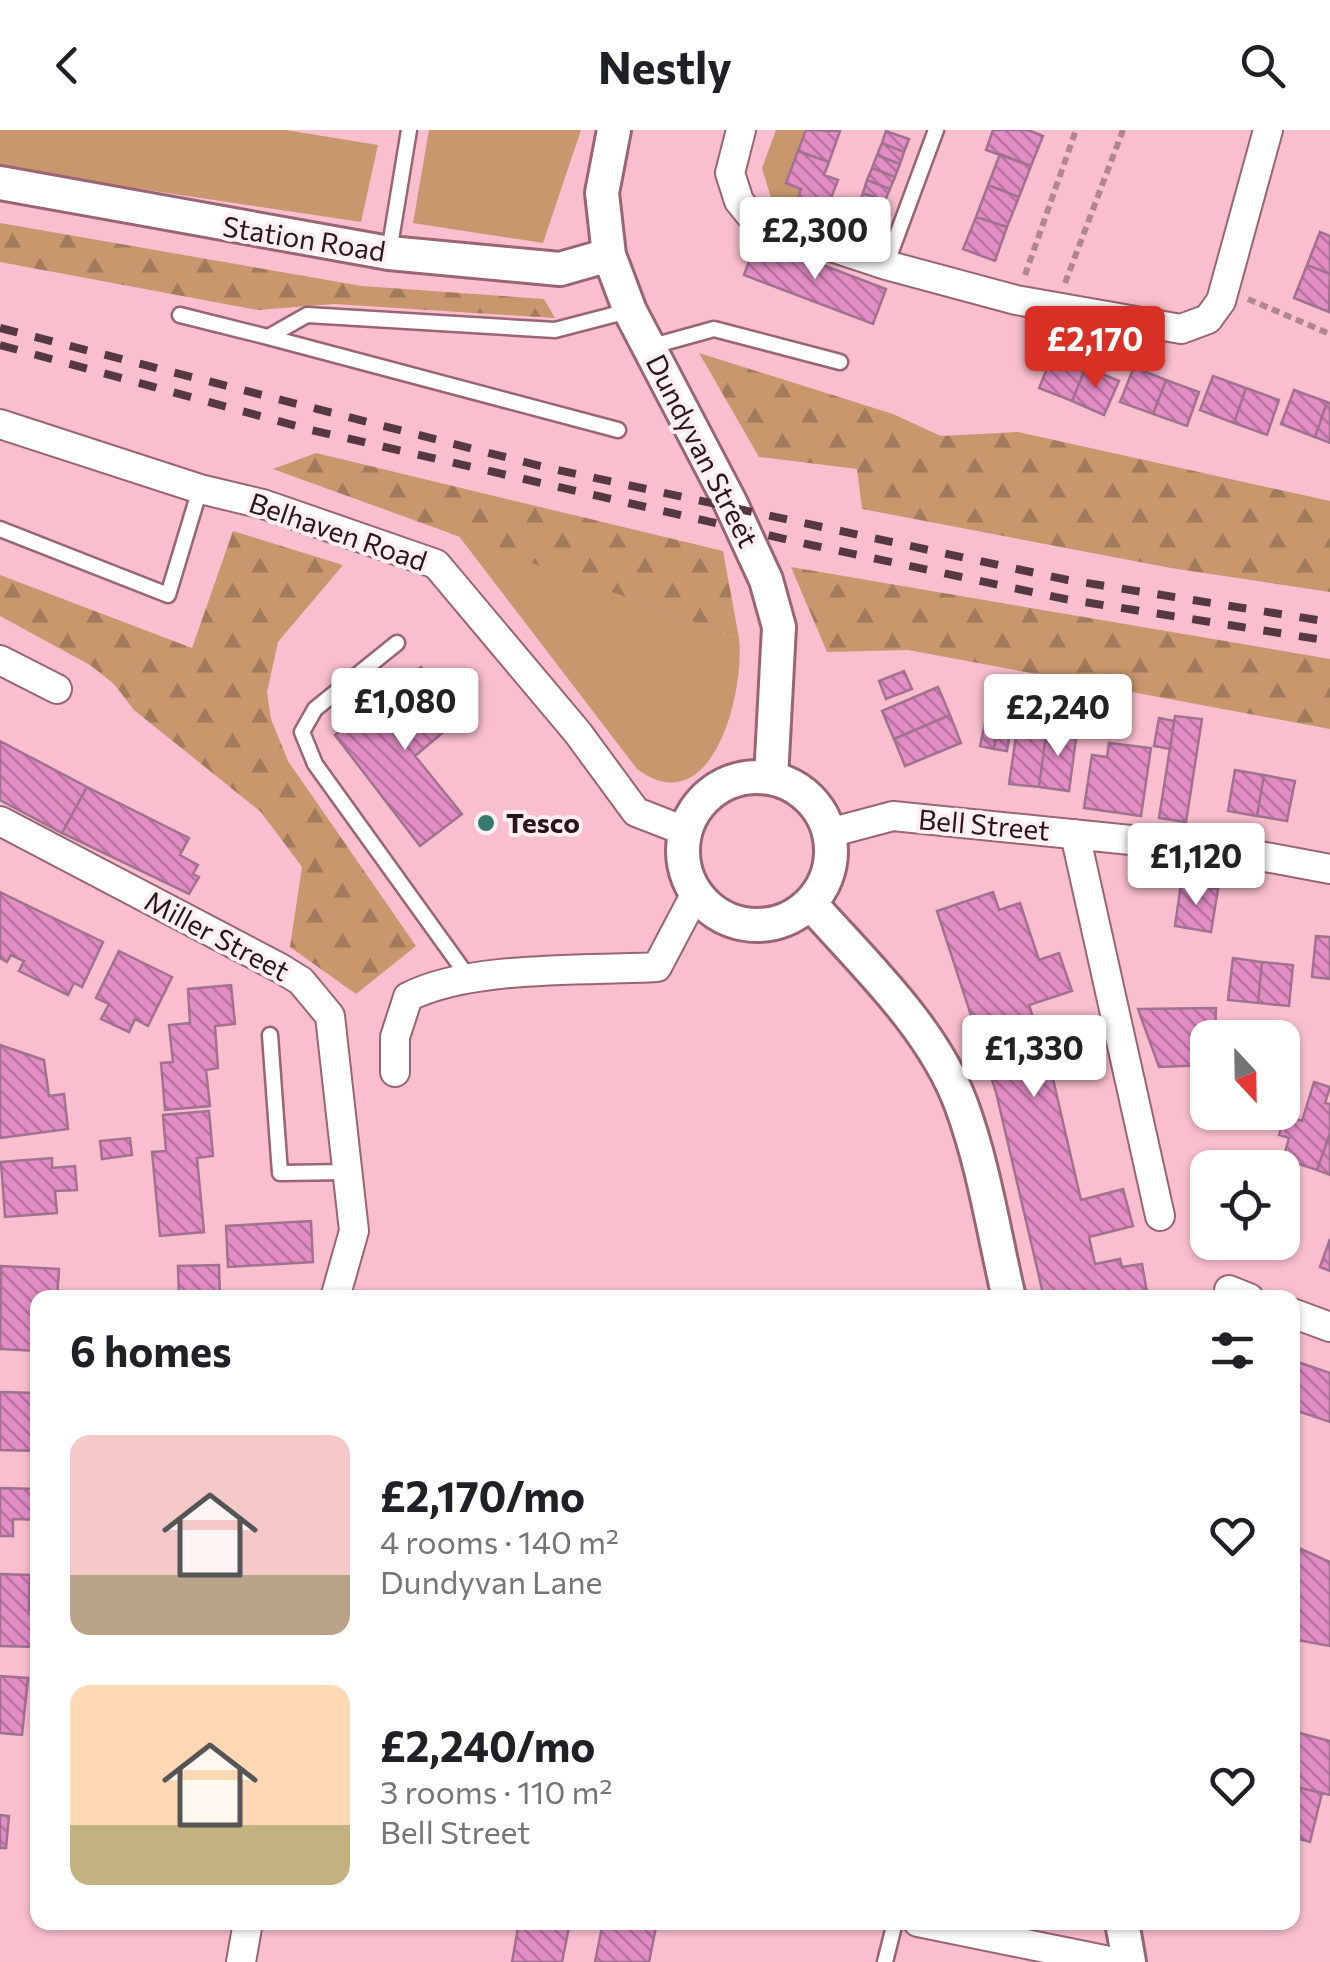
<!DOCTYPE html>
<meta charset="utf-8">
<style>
:root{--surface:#fff;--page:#f2f2f2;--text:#202124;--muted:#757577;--accent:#d93025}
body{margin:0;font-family:Commissioner,sans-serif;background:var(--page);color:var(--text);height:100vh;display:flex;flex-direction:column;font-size:38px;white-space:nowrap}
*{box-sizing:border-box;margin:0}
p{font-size:32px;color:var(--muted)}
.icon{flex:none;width:55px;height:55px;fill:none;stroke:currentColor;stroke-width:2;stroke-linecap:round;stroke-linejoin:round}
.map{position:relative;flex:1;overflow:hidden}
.sheet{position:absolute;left:30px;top:1160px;width:1270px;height:640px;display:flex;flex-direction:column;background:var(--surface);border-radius:20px;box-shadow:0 2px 8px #0004}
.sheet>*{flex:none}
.needle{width:65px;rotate:158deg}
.tools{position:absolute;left:1190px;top:890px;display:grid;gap:20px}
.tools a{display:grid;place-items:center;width:110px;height:110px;border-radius:20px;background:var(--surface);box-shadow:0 2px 8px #0004;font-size:50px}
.price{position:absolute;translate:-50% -85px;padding:0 22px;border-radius:10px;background:#fff;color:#222;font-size:32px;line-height:65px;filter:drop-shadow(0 2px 5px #0008)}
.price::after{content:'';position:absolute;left:50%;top:60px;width:30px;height:22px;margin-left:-15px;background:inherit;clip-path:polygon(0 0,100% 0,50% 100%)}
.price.current{background:var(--accent);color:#fff}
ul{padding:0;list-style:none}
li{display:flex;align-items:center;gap:30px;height:250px;padding:0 40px}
li span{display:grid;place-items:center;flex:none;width:280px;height:200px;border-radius:20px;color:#555}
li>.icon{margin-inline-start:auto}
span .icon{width:120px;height:120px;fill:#fffc;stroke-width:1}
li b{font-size:42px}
h2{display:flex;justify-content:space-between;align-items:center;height:120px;padding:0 40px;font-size:42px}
header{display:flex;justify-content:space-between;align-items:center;height:130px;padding:0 40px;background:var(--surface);font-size:45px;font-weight:700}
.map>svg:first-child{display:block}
.green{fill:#c8976e}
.forest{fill:url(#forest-firs)}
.building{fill:url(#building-back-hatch);stroke:#a0728f;stroke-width:2.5}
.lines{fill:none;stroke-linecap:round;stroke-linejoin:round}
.service-casing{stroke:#996473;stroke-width:19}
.minor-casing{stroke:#996473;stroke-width:32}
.tertiary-casing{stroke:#996473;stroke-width:38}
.path{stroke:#b38591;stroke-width:6;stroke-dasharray:8 5;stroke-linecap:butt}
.service{stroke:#fff;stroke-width:14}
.minor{stroke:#fff;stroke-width:28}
.tertiary{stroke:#fff;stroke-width:32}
.rail{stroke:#553840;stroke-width:8;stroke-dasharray:18 18;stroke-linecap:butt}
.poi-dot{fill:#357a6f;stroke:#fbeff2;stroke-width:4}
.labels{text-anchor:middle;stroke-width:8;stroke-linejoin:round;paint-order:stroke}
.street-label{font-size:28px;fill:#2a151b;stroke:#fbeff2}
.poi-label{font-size:28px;font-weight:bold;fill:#2a151b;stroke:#fbeff2;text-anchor:start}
</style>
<header><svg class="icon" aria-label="back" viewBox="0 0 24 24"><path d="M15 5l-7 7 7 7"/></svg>Nestly<svg class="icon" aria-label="search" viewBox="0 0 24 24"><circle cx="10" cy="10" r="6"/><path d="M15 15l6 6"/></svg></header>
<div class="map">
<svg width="1330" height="1832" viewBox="0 0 1330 1832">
<defs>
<pattern id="forest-firs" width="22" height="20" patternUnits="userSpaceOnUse" patternTransform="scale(2.5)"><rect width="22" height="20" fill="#c8976e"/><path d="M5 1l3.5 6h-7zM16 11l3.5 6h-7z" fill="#a37a5a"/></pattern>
<pattern id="building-back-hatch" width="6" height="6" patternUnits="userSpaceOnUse" patternTransform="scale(2.5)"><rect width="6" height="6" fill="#e28dc4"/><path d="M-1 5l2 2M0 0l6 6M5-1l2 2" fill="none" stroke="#b7729e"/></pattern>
</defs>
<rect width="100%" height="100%" fill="#fabfce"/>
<!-- green -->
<path class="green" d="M0,0H286L378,15L361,92L0,38Z
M429,0H581L543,113L413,93Z
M776,0H806L786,53L801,59L796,73L825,84L823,89L771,68L762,38Z
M458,405L739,508C745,563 712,695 637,639Z"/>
<!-- forest -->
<path class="forest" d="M0,93L362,156L544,169L555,188L334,174L258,180L0,132Z
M699,223L893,284L941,306L1018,302L1330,371V462L1171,438L862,379L857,339L759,327Z
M316,323L723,421L739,508L273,339Z
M233,401L343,435L278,512L267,562L271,589L288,631L416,816L356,864L290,817L302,737L261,682L134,580L114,554L90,535L0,486V445L192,518Z
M791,437L1330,529V599L908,520L827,522Z"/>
<!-- building -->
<path class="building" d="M806,0L840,1L829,32L798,21Z
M993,0H1028L1043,6L1031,36L986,20Z
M886,1L909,9L904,22L882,13Z
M882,13L904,22L900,34L877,25Z
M798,21L829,32L824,45L838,50L825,84L796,73L801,59L786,53Z
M1000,24L1031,36L1019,67L988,55Z
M877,25L900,34L895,47L872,38Z
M872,38L895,47L890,59L867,50Z
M867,50L890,59L885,71L863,63Z
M988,55L1019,67L1007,97L976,87Z
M863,63L885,71L881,84L858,75Z
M976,87L1007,97L995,131L963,119Z
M1320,102L1330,106V144L1307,135Z
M757,110L886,159L873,194L744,145Z
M1307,135L1330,144L1329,182L1294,168Z
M1053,224L1086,237L1072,271L1039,258Z
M1086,237L1119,251L1104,285L1072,271Z
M1134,237L1166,250L1153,284L1120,272Z
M1213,246L1246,258L1234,293L1200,280Z
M1166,250L1199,262L1187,296L1153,284Z
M1246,258L1279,270L1267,305L1234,293Z
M1294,260L1327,272L1315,307L1281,294Z
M1327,272L1330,273V313L1315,307Z
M421,537L460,588L415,626L462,684L420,716L335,605Z
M904,541L912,559L886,569L879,551Z
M1004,546L1018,548L1007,621L994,619Z
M938,557L950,585L894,609L882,581Z
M1082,561L1103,564L1097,593L1076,589Z
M989,575L1000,577L994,619L980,616Z
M950,585L961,613L905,636L894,609Z
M1175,586L1202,589L1186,692L1159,688Z
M1159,588L1174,591L1170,619L1154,616Z
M1018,593L1047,597L1039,657L1009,654Z
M1047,597L1077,601L1069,661L1039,657Z
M0,611L87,657L62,703L0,670Z
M1109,613L1151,618L1141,686L1084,678L1092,625L1107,627Z
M1235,640L1264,645L1257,686L1228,681Z
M1264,645L1295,651L1287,691L1257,686Z
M87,657L189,708L180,725L198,735L193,744L199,747L189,764L62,703Z
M1181,754L1218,759L1211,802L1175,796Z
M0,762L103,812L82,857L74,853L68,865L19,841L24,831L11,825L7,832L0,828Z
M993,762L999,780L1020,773L1039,830L1059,823L1072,861L1029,875L1053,949L1081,1070L1123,1059L1133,1096L1089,1107L1095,1134L1120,1129L1122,1137L1142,1134L1148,1168H1044L996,962L937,781Z
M1316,806L1330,807V849L1312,847Z
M119,821L172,847L148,896L135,889L129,902L101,889L109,874L96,868Z
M1233,828L1262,832L1258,873L1228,870Z
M1262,832L1293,835L1289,876L1258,873Z
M231,855L235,894L215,896L218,938L206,940L210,976L165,980L161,933L173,932L169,895L190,893L188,859Z
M1216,878L1215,908H1208V935L1159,937L1138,879Z
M0,915L44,930L49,966L64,964L68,999L0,1008Z
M1314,952L1330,957L1325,973L1330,974V1003L1317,1040L1283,1029L1289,1008L1279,1005L1285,985L1302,991Z
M209,981L213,1026L197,1028L204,1102L160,1106L152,1022L166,1021L163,985Z
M1330,1003V1045L1317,1040Z
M130,1008L132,1025L102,1029L100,1011Z
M52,1028V1038L75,1036L77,1060L55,1061L57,1083L5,1087L1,1032Z
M311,1091L313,1132L228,1137L226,1096Z
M1330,1109V1141L1320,1137Z
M219,1135L220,1168H179L178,1136Z
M1,1136L59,1139L57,1168H38V1221L0,1219Z
M1292,1230L1330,1243V1292L1292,1279Z
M0,1262L38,1263V1321L0,1320Z
M0,1358L38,1359V1390L13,1389V1406H0Z
M1301,1419L1330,1432V1516L1292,1509V1440Z
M0,1444L30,1445L29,1480H38V1517L0,1516Z
M0,1546L28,1548L22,1605L0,1603Z
M1292,1601L1330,1611V1665L1292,1656Z
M1292,1656L1322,1663L1310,1712L1292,1707Z
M0,1685L9,1686L6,1718H0Z
M519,1792H570L562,1832H512Z
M603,1792H657L649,1832H595Z"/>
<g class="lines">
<defs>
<path id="service" d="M389,122L409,0
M886,135L936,0
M180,185L268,207L307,185L555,200L628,181
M268,207L618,300
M649,217L714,199L840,232
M0,399L168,465L200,359
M397,513L315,579L302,602L315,634L469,848
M270,905L280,1043L348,1042
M885,1832L895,1792"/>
<path id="minor" d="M741,0L730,43L739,71L756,92L886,135L1016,170L1181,199L1208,189L1221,171L1268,0
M0,294L200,359L263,374L436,434L578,603L636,682L685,701
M0,530L57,559
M0,691L280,838L301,851L330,886L354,1101L335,1168
M829,703L893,686L1200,717
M1075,704L1160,1086
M1228,720L1330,739
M395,942V907L408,867C470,835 586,841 657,837L696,763
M1229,1160L1249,1168
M1292,1183L1330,1197
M918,1792L1114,1832
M241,1832L248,1792"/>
<path id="tertiary" d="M614,0L602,63L609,125L630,181L730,372L766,450L779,497L771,648
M0,53L389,123L560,139L609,125
M683 721a74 74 0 1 1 148 0a74 74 0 1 1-148 0Z
M810,773C864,834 932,897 961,974C984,1036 994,1104 1009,1168
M1122,1792L1129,1832"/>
</defs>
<!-- service casing -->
<use href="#service" class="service-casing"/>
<!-- minor casing -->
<use href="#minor" class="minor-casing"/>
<!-- tertiary casing -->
<use href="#tertiary" class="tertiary-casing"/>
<!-- path -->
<path class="path" d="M1025,145L1076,0
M1065,153L1123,0
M1248,169L1330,204"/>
<!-- service -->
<use href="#service" class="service"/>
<!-- minor -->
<use href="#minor" class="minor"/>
<!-- tertiary -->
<use href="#tertiary" class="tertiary"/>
<!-- rail -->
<path class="rail" d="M0,198L544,337L1068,450L1330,492
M0,215L311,300L811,415L1065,469L1330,511"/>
</g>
<!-- markers -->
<circle class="poi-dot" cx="486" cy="693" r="10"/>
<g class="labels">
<!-- street labels -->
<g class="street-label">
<text transform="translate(304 109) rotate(9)" y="10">Station Road</text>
<text transform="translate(702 321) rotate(63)" y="10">Dundyvan Street</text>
<text transform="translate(338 402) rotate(19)" y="10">Belhaven Road</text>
<text transform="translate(984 695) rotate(5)" y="10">Bell Street</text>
<text transform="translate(217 806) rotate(28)" y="10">Miller Street</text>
</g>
<!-- poi labels -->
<g class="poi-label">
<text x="506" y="703">Tesco</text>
</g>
</g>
</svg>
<div class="tools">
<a><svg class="needle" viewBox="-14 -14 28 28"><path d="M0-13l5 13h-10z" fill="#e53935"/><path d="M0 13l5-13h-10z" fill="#757577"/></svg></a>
<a><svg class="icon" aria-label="locate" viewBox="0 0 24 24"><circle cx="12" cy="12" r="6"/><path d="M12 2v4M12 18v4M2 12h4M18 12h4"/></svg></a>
</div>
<b class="price" style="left:815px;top:152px">£2,300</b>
<b class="price current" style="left:1095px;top:261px">£2,170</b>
<b class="price" style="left:405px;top:623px">£1,080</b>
<b class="price" style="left:1058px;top:629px">£2,240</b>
<b class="price" style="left:1196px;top:778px">£1,120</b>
<b class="price" style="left:1034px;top:970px">£1,330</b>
<section class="sheet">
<h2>6 homes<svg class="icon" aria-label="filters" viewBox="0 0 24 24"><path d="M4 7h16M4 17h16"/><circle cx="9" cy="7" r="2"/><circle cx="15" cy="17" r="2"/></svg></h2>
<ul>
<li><span style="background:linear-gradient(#f6c9c9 70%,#b9a48a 0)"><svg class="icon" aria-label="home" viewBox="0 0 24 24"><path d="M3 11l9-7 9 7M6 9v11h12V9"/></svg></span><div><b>£2,170/mo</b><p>4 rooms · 140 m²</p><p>Dundyvan Lane</p></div><svg class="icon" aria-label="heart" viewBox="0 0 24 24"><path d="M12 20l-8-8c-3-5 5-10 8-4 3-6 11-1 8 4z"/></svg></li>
<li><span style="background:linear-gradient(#ffd9b3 70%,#c2b280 0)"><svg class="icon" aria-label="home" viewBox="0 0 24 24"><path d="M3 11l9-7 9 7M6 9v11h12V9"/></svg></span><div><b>£2,240/mo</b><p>3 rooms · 110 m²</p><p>Bell Street</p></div><svg class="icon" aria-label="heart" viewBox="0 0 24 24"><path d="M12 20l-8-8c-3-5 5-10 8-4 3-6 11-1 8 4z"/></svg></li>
</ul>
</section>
</div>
